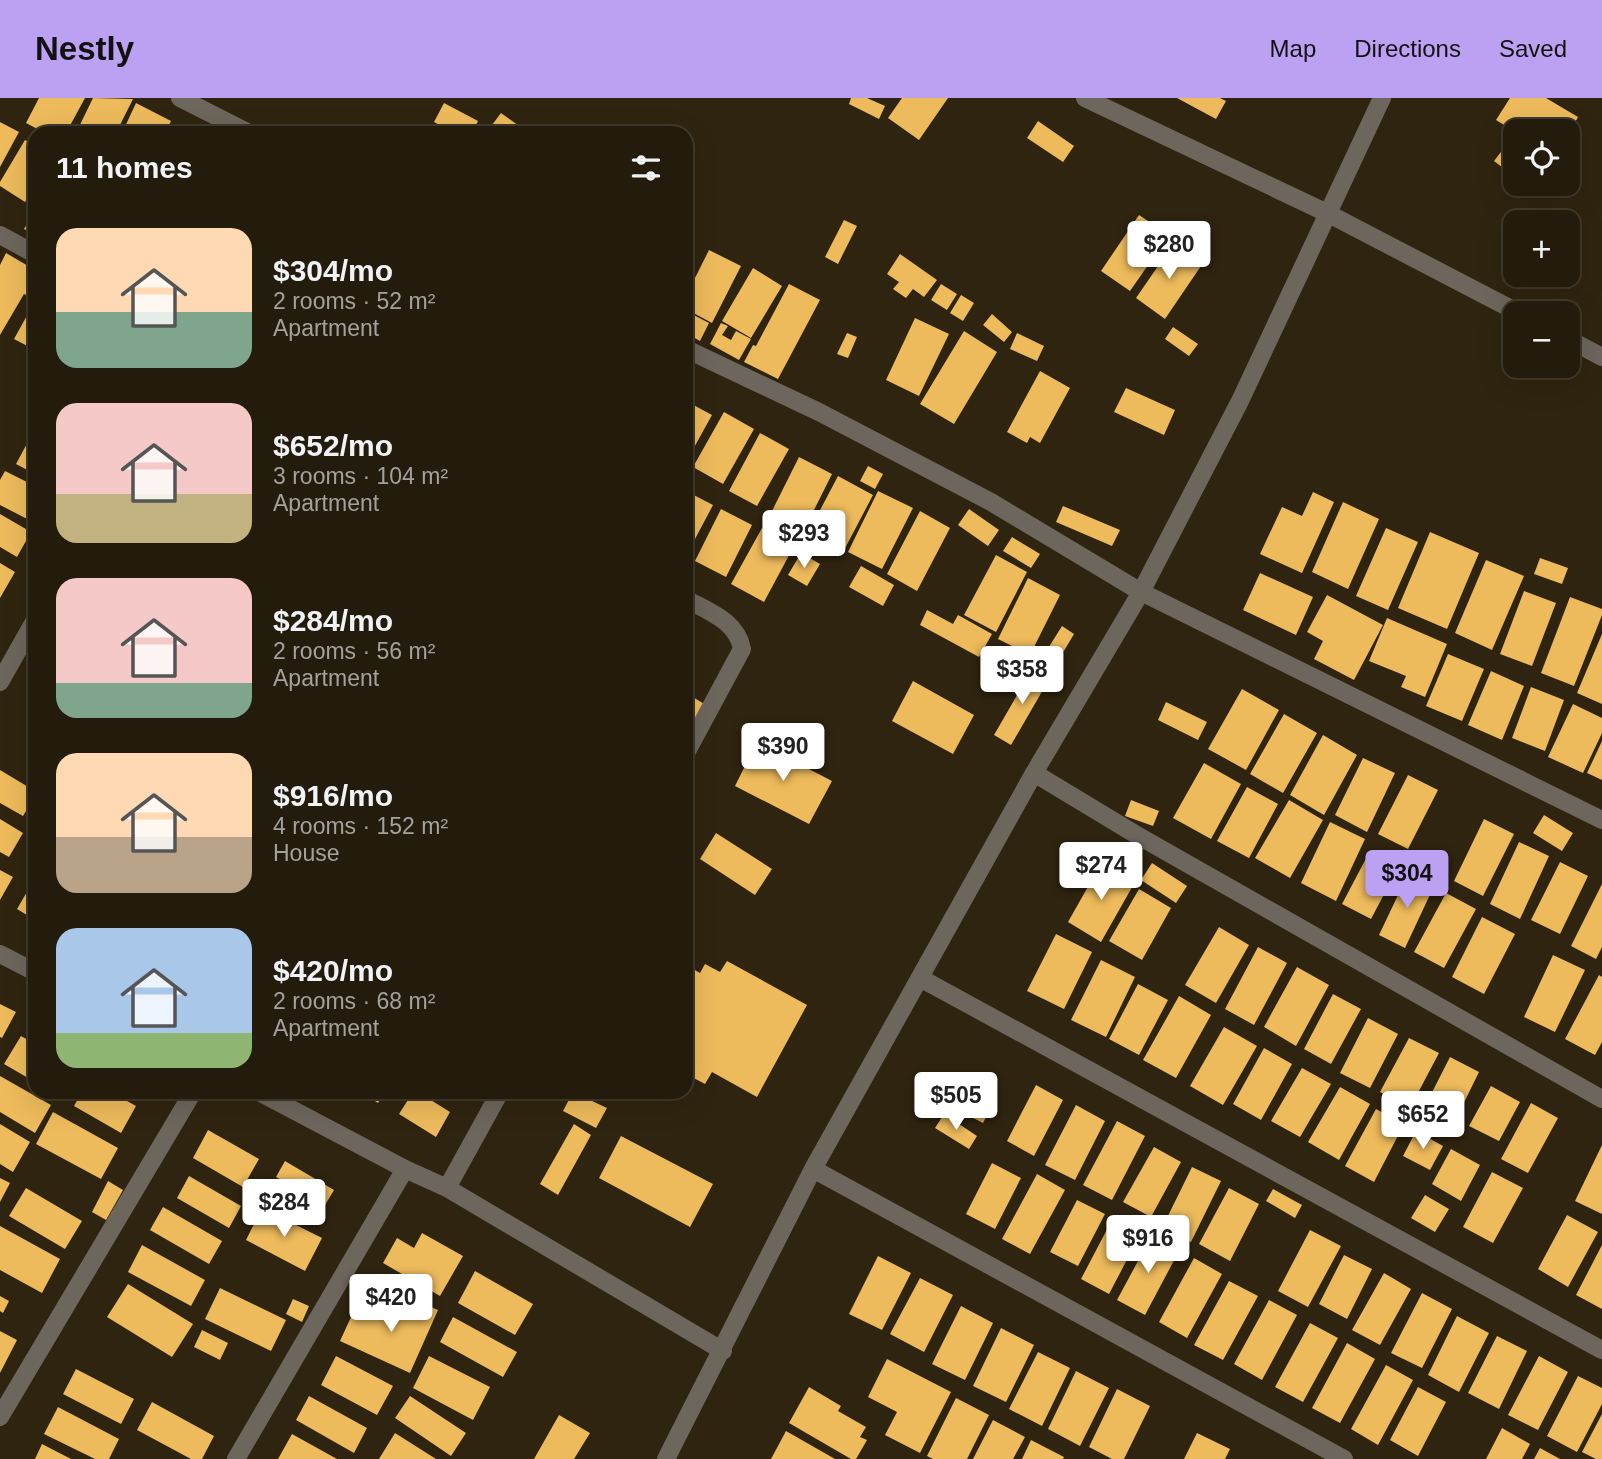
<!DOCTYPE html>
<meta charset="utf-8">
<style>
:root{--surface:#231b0b;--page:#2f2819;--text:#f1f3f6;--muted:#a3a19d;--line:#40392c;--accent:#bca0f2}
body{margin:0;font-family:Helvetica,sans-serif;background:var(--page);color:var(--text);height:100vh;display:flex;flex-direction:column;font-size:26px;white-space:nowrap}
*{box-sizing:border-box;margin:0}
p{font-size:23px;color:var(--muted)}
.icon{flex:none;width:38px;height:38px;fill:none;stroke:currentColor;stroke-width:2;stroke-linecap:round;stroke-linejoin:round}
.map{position:relative;flex:1;overflow:hidden}
.sheet{position:absolute;left:28px;top:28px;width:665px;height:973px;display:flex;flex-direction:column;background:var(--surface);border-radius:21px;box-shadow:0 7px 28px #0002,0 0 0 2px var(--line)}
.sheet>*{flex:none}
.tools{position:absolute;left:1503px;top:21px;display:grid;gap:14px}
.tools a{display:grid;place-items:center;width:77px;height:77px;border-radius:14px;background:var(--surface);box-shadow:0 7px 28px #0002,0 0 0 2px var(--line);font-size:35px}
.price{position:absolute;translate:-50% -60px;padding:0 16px;border-radius:7px;background:#fff;color:#222;font-size:23px;line-height:46px;filter:drop-shadow(0 2px 4px #0008)}
.price::after{content:'';position:absolute;left:50%;top:42px;width:21px;height:16px;margin-left:-10px;background:inherit;clip-path:polygon(0 0,100% 0,50% 100%)}
.price.current{background:var(--accent);color:#111}
ul{padding:0;list-style:none}
li{display:flex;align-items:center;gap:21px;height:175px;padding:0 28px}
li span{display:grid;place-items:center;flex:none;width:196px;height:140px;border-radius:21px;color:#555}
li>.icon{margin-inline-start:auto}
span .icon{width:84px;height:84px;fill:#fffc;stroke-width:1}
li b{font-size:30px}
h2{display:flex;justify-content:space-between;align-items:center;height:84px;padding:0 28px;font-size:30px}
header{display:flex;align-items:center;gap:42px;box-sizing:border-box;height:98px;padding:0 35px;background:var(--accent);color:#111}
header strong{font-size:33px}
nav{display:flex;gap:38px;margin-inline-start:auto;font-size:24px}
.map>svg:first-child{display:block}
.building{fill:#edba5c}
.lines{fill:none;stroke-linecap:round;stroke-linejoin:round}
.minor{stroke:#6c665c;stroke-width:18}
</style>
<header>
<strong>Nestly</strong>
<nav><a>Map</a><a>Directions</a><a>Saved</a></nav>
</header>
<div class="map">
<svg width="1602" height="1361" viewBox="0 0 1602 1361">
<rect width="100%" height="100%" fill="#2f240f"/>
<!-- building -->
<path class="building" d="M39,0H85L66,35H45L26,25Z
M93,0L133,1L116,35H76Z
M851,0H867L885,8L879,21L849,6Z
M902,0H948L919,42L888,20Z
M1177,0H1220L1226,3L1216,21Z
M1510,0H1546L1578,19L1568,37V33H1514L1496,22Z
M136,5L171,23L165,35H122Z
M444,5L478,23L472,35H455L434,24Z
M501,15L529,35H486Z
M1038,23L1074,48L1063,64L1027,40Z
M0,24L19,34L0,69Z
M180,26L197,35H175Z
M25,42L35,48V88L25,104L0,88V84Z
M1504,50L1516,59V80L1494,63Z
M1139,117L1169,137L1130,193L1101,173Z
M32,118L35,119V137L24,131Z
M844,122L857,128L838,166L825,159Z
M1174,145L1203,165L1165,221L1136,200Z
M709,152L741,168L712,225L686,211V198Z
M6,155L35,172V186L28,198L24,196L0,237V167Z
M900,156L937,182L924,199L913,191L906,200L893,191L899,184L887,176Z
M753,170L782,188L751,240L722,223Z
M789,186L820,202L778,281L744,264L753,247L756,248Z
M941,186L957,196L947,212L931,202Z
M961,197L974,205L963,223L950,215Z
M35,203V252L14,241Z
M686,213L709,225L700,243L686,235Z
M992,216L1012,234L1004,244L983,227Z
M915,220L949,236L919,298L886,282Z
M721,225L728,228L722,237L731,242L736,233L751,241L739,262L710,246Z
M1173,229L1198,246L1189,258L1165,241Z
M964,233L997,254L954,326L920,306Z
M847,235L857,239L848,260L837,256Z
M1017,235L1044,248L1037,263L1010,251Z
M1040,273L1070,290L1040,345L1030,339L1027,345L1007,334Z
M1126,290L1175,312L1164,337L1114,314Z
M686,303L712,317L686,364Z
M724,314L754,331L723,386L693,369Z
M760,335L789,351L757,408L729,393Z
M30,340L35,343V376L16,366Z
M799,359L832,376L803,434L770,417Z
M868,368L883,376L875,391L860,383Z
M5,373L35,388V425L0,407V382Z
M838,378L873,397L842,456L807,437Z
M686,393L713,407L686,458Z
M878,393L913,410L882,471L848,454Z
M1313,394L1334,404L1302,475L1260,456L1282,409L1302,418Z
M1343,404L1379,421L1348,491L1312,474Z
M1063,408L1120,432L1112,448L1056,424Z
M721,411L752,427L726,479L695,463Z
M969,411L999,432L988,448L958,427Z
M920,413L950,430L917,493L887,476Z
M0,416L31,434L17,459L0,449Z
M762,430L794,448L764,504L731,486Z
M1386,430L1418,444L1388,512L1356,498Z
M1430,434L1479,455L1447,531L1398,510Z
M1012,439L1040,456L1031,470L1003,453Z
M801,455L820,466L807,488L788,477Z
M996,457L1027,474L996,534L964,517Z
M1540,460L1568,470L1562,486L1534,476Z
M1486,462L1524,478L1492,552L1455,535Z
M0,465L15,474L0,500Z
M861,468L894,487L883,508L849,489Z
M1260,475L1313,499L1296,537L1243,512Z
M1028,480L1060,497L1030,557L998,541Z
M1524,493L1556,505L1532,568L1500,556Z
M1327,497L1383,527L1354,582L1314,561L1323,543L1307,534Z
M1570,499L1602,511V517L1574,588L1541,575Z
M927,512L953,526L958,517L992,536L979,559L920,527Z
M1387,520L1447,546L1425,599L1401,589L1406,578L1369,563Z
M1062,528L1074,536L1055,568L1042,560Z
M1602,536V606L1577,595Z
M997,551L1022,565L1015,578L990,565Z
M1448,556L1484,571L1462,623L1426,608Z
M1034,568L1051,578L1011,647L994,637Z
M1491,573L1524,588L1502,642L1468,627Z
M913,583L974,617L953,656L892,623Z
M1531,589L1564,602L1545,653L1512,640Z
M1242,591L1279,612L1246,672L1208,651Z
M686,595L706,607L695,625L686,620Z
M1166,604L1207,624L1198,642L1158,622Z
M1573,606L1602,620V635L1583,675L1548,659Z
M1284,616L1317,635L1283,695L1250,676Z
M1323,637L1357,657L1324,717L1290,697Z
M1602,643V682L1587,675Z
M757,644L832,683L809,726L735,688Z
M1363,660L1395,675L1367,734L1335,717Z
M1204,665L1241,686L1211,741L1173,720Z
M0,672L35,693V698L23,718L0,705Z
M1408,677L1438,692L1408,751L1378,736Z
M1247,689L1278,706L1249,760L1217,743Z
M1131,702L1159,713L1153,728L1125,718Z
M1289,702L1323,722L1290,780L1255,760Z
M1544,717L1573,735L1562,753L1533,735Z
M0,721L23,735L9,759L0,754Z
M1484,721L1514,736L1483,798L1454,783Z
M1330,724L1365,741L1336,803L1301,785Z
M716,735L772,771L755,797L700,761Z
M1519,744L1549,758L1520,821L1490,806Z
M1370,753L1399,768L1371,821L1342,806Z
M1102,764L1135,784L1101,844L1068,824Z
M1560,764L1588,778L1560,836L1531,822Z
M1152,765L1187,788L1176,805L1141,782Z
M0,772L13,779L0,802Z
M1409,774L1435,786L1405,850L1379,837Z
M1602,786V849L1596,861L1571,848Z
M31,787L35,789V822L17,811Z
M1139,791L1171,810L1142,862L1109,843Z
M1446,795L1476,811L1444,870L1414,854Z
M1482,819L1515,836L1484,896L1452,879Z
M1219,829L1249,847L1216,905L1185,887Z
M1056,836L1092,854L1064,911L1027,893Z
M1258,849L1287,865L1254,927L1225,911Z
M1553,857L1585,872L1555,934L1524,919Z
M1101,862L1135,879L1106,939L1071,922Z
M727,863L807,907L757,999L712,974L705,986L686,976V867L700,875L705,866L720,874Z
M1297,869L1329,887L1296,948L1264,929Z
M1599,877L1602,879V944L1595,957L1565,941Z
M1138,886L1168,902L1139,957L1109,941Z
M1333,896L1361,911L1331,966L1304,951Z
M1179,898L1211,917L1176,980L1143,962Z
M0,906L16,914L2,940L0,939Z
M1368,920L1398,936L1370,990L1340,975Z
M1224,929L1257,948L1223,1007L1190,988Z
M21,938L35,946V984L4,966Z
M1409,940L1439,955L1410,1010L1380,994Z
M1264,950L1292,966L1261,1022L1233,1006Z
M1450,959L1479,974L1452,1029L1422,1014Z
M1302,970L1331,986L1300,1039L1271,1023Z
M0,978L51,1007L35,1035L0,1014Z
M1036,987L1063,1002L1034,1058L1007,1043Z
M1491,988L1520,1004L1499,1043L1469,1028Z
M1340,989L1370,1006L1339,1062L1308,1044Z
M82,994H111L136,1008L121,1035L74,1008Z
M361,994H384L378,1005Z
M413,994H418L450,1014L436,1039L399,1016Z
M445,994H466L460,1003Z
M573,994L607,1010L596,1030L563,1013Z
M958,996L989,1013L983,1025L946,1006L950,998L956,1001Z
M1531,1005L1558,1020L1528,1075L1501,1061Z
M1076,1007L1105,1023L1075,1082L1045,1067Z
M1376,1011L1404,1026L1374,1084L1345,1068Z
M53,1014L118,1050L101,1081L36,1046Z
M944,1016L977,1038L969,1051L935,1030Z
M1117,1023L1145,1038L1112,1102L1083,1087Z
M0,1026L30,1044L13,1074L0,1066Z
M574,1026L591,1037L558,1097L540,1086Z
M208,1032L259,1061L243,1089L193,1060Z
M1416,1033L1443,1048L1430,1072L1403,1058Z
M621,1038L713,1086L690,1129L599,1080Z
M1602,1047V1116L1575,1103Z
M1154,1049L1181,1064L1151,1119L1123,1104Z
M1451,1051L1480,1067L1461,1103L1432,1086Z
M285,1063L334,1092L325,1107L276,1079Z
M992,1065L1021,1080L995,1131L966,1116Z
M1192,1069L1221,1083L1191,1144L1162,1130Z
M1492,1074L1523,1090L1493,1145L1463,1129Z
M1037,1076L1065,1092L1030,1156L1002,1141Z
M189,1078L241,1108L229,1130L177,1100Z
M0,1080L10,1085L0,1104Z
M108,1083L123,1092L106,1122L92,1114Z
M26,1090L82,1123L65,1151L9,1118Z
M1229,1090L1259,1106L1230,1163L1199,1146Z
M1273,1091L1302,1107L1295,1120L1266,1103Z
M1425,1097L1449,1111L1435,1134L1411,1120Z
M1077,1102L1105,1116L1078,1168L1050,1154Z
M163,1109L222,1143L209,1166L150,1132Z
M262,1110L322,1140L305,1173L246,1142Z
M1567,1117L1598,1134L1568,1189L1538,1171Z
M1113,1120L1141,1135L1109,1196L1081,1181Z
M0,1128L60,1161L42,1195L0,1172Z
M1310,1132L1341,1148L1308,1209L1278,1193Z
M422,1135L463,1158L440,1198L383,1165L397,1140L414,1150Z
M1152,1137L1179,1153L1145,1217L1117,1202Z
M142,1147L205,1182L191,1208L128,1174Z
M1602,1147V1211L1576,1197Z
M1344,1157L1372,1171L1347,1221L1319,1206Z
M878,1158L911,1175L882,1232L849,1216Z
M1194,1160L1222,1176L1187,1240L1159,1224Z
M475,1173L533,1206L515,1237L458,1205Z
M1384,1175L1411,1191L1380,1247L1352,1232Z
M920,1180L953,1197L924,1254L890,1236Z
M1229,1183L1258,1198L1223,1262L1194,1247Z
M128,1186L193,1226L172,1259L107,1219Z
M220,1190L286,1222L271,1253L205,1221Z
M1422,1195L1452,1211L1422,1270L1391,1255Z
M0,1198L9,1203L3,1215L0,1213Z
M409,1200L438,1212L410,1275L340,1243L357,1206L398,1224Z
M293,1201L309,1208L302,1224L286,1216Z
M1269,1202L1297,1217L1262,1282L1234,1266Z
M961,1208L993,1225L965,1282L932,1266Z
M1457,1218L1489,1235L1459,1294L1428,1277Z
M453,1219L517,1254L503,1279L440,1244Z
M1310,1225L1338,1240L1303,1304L1275,1289Z
M1001,1230L1034,1247L1006,1304L973,1288Z
M202,1232L228,1245L220,1262L194,1249Z
M0,1233L17,1242L0,1275Z
M1497,1238L1527,1253L1499,1311L1468,1295Z
M1347,1245L1375,1261L1340,1325L1312,1310Z
M1038,1254L1070,1270L1042,1328L1009,1311Z
M336,1258L393,1288L377,1317L321,1287Z
M429,1258L490,1289L473,1322L413,1290Z
M1539,1258L1568,1274L1538,1332L1508,1317Z
M887,1261L951,1294L920,1355L885,1337L897,1314L868,1299Z
M1386,1267L1413,1282L1378,1347L1351,1331Z
M76,1271L134,1301L121,1326L63,1296Z
M1076,1273L1109,1290L1080,1348L1048,1331Z
M1578,1278L1602,1290V1306L1577,1354L1547,1338Z
M809,1289L841,1308L838,1313L866,1329L860,1339L867,1342L856,1361H851L789,1325Z
M1418,1289L1446,1304L1418,1358L1390,1342Z
M1117,1291L1150,1308L1124,1361H1112L1089,1349Z
M309,1298L367,1330L354,1355L296,1322Z
M410,1298L466,1335L451,1358L395,1320Z
M956,1300L989,1317L967,1361H933L927,1358Z
M152,1304L214,1338L202,1361H191L137,1332Z
M58,1309L119,1341L109,1361H95L44,1336Z
M1602,1316V1361H1596L1582,1354Z
M559,1317L590,1335L574,1361H534Z
M993,1322L1025,1339L1013,1361H973Z
M1502,1330L1530,1346L1522,1361H1486Z
M786,1333L835,1361H771Z
M395,1335L436,1361H379Z
M1197,1335L1230,1351L1225,1361H1184Z
M292,1336L337,1361H278Z
M1031,1342L1064,1359L1063,1361H1022Z
M42,1346L71,1361H35Z
M1540,1350L1560,1361H1534Z"/>
<g class="lines">
<!-- minor -->
<path class="minor" d="M180,0L249,35
M1085,0L1327,115L1519,215
M0,137L35,156
M1568,241L1602,259
M686,251L819,314L991,404L1141,494L1602,722
M686,501C709,514 737,523 742,551L686,655
M0,584L35,522
M1034,675L1135,736L1602,1001
M0,856L35,874
M920,880L1602,1252
M259,994L405,1071L447,1090L723,1253
M813,1071L1344,1361
M447,1090L500,994
M0,1319L193,994
M236,1361L405,1071
M666,1361L813,1071L1034,675L1141,494L1240,303L1382,0"/>
</g>
</svg>
<div class="tools">
<a><svg class="icon" aria-label="locate" viewBox="0 0 24 24"><circle cx="12" cy="12" r="6"/><path d="M12 2v4M12 18v4M2 12h4M18 12h4"/></svg></a>
<a>+</a>
<a>−</a>
</div>
<b class="price" style="left:1169px;top:183px">$280</b>
<b class="price" style="left:804px;top:472px">$293</b>
<b class="price" style="left:1022px;top:608px">$358</b>
<b class="price" style="left:783px;top:685px">$390</b>
<b class="price" style="left:1101px;top:804px">$274</b>
<b class="price current" style="left:1407px;top:812px">$304</b>
<b class="price" style="left:956px;top:1034px">$505</b>
<b class="price" style="left:1423px;top:1053px">$652</b>
<b class="price" style="left:284px;top:1141px">$284</b>
<b class="price" style="left:1148px;top:1177px">$916</b>
<b class="price" style="left:391px;top:1236px">$420</b>
<section class="sheet">
<h2>11 homes<svg class="icon" aria-label="filters" viewBox="0 0 24 24"><path d="M4 7h16M4 17h16"/><circle cx="9" cy="7" r="2"/><circle cx="15" cy="17" r="2"/></svg></h2>
<ul>
<li><span style="background:linear-gradient(#ffd9b3 60%,#7fa58c 0)"><svg class="icon" aria-label="home" viewBox="0 0 24 24"><path d="M3 11l9-7 9 7M6 9v11h12V9"/></svg></span><div><b>$304/mo</b><p>2 rooms · 52 m²</p><p>Apartment</p></div></li>
<li><span style="background:linear-gradient(#f6c9c9 65%,#c2b280 0)"><svg class="icon" aria-label="home" viewBox="0 0 24 24"><path d="M3 11l9-7 9 7M6 9v11h12V9"/></svg></span><div><b>$652/mo</b><p>3 rooms · 104 m²</p><p>Apartment</p></div></li>
<li><span style="background:linear-gradient(#f6c9c9 75%,#7fa58c 0)"><svg class="icon" aria-label="home" viewBox="0 0 24 24"><path d="M3 11l9-7 9 7M6 9v11h12V9"/></svg></span><div><b>$284/mo</b><p>2 rooms · 56 m²</p><p>Apartment</p></div></li>
<li><span style="background:linear-gradient(#ffd9b3 60%,#b9a48a 0)"><svg class="icon" aria-label="home" viewBox="0 0 24 24"><path d="M3 11l9-7 9 7M6 9v11h12V9"/></svg></span><div><b>$916/mo</b><p>4 rooms · 152 m²</p><p>House</p></div></li>
<li><span style="background:linear-gradient(#a9c7e8 75%,#8fb573 0)"><svg class="icon" aria-label="home" viewBox="0 0 24 24"><path d="M3 11l9-7 9 7M6 9v11h12V9"/></svg></span><div><b>$420/mo</b><p>2 rooms · 68 m²</p><p>Apartment</p></div></li>
</ul>
</section>
</div>
